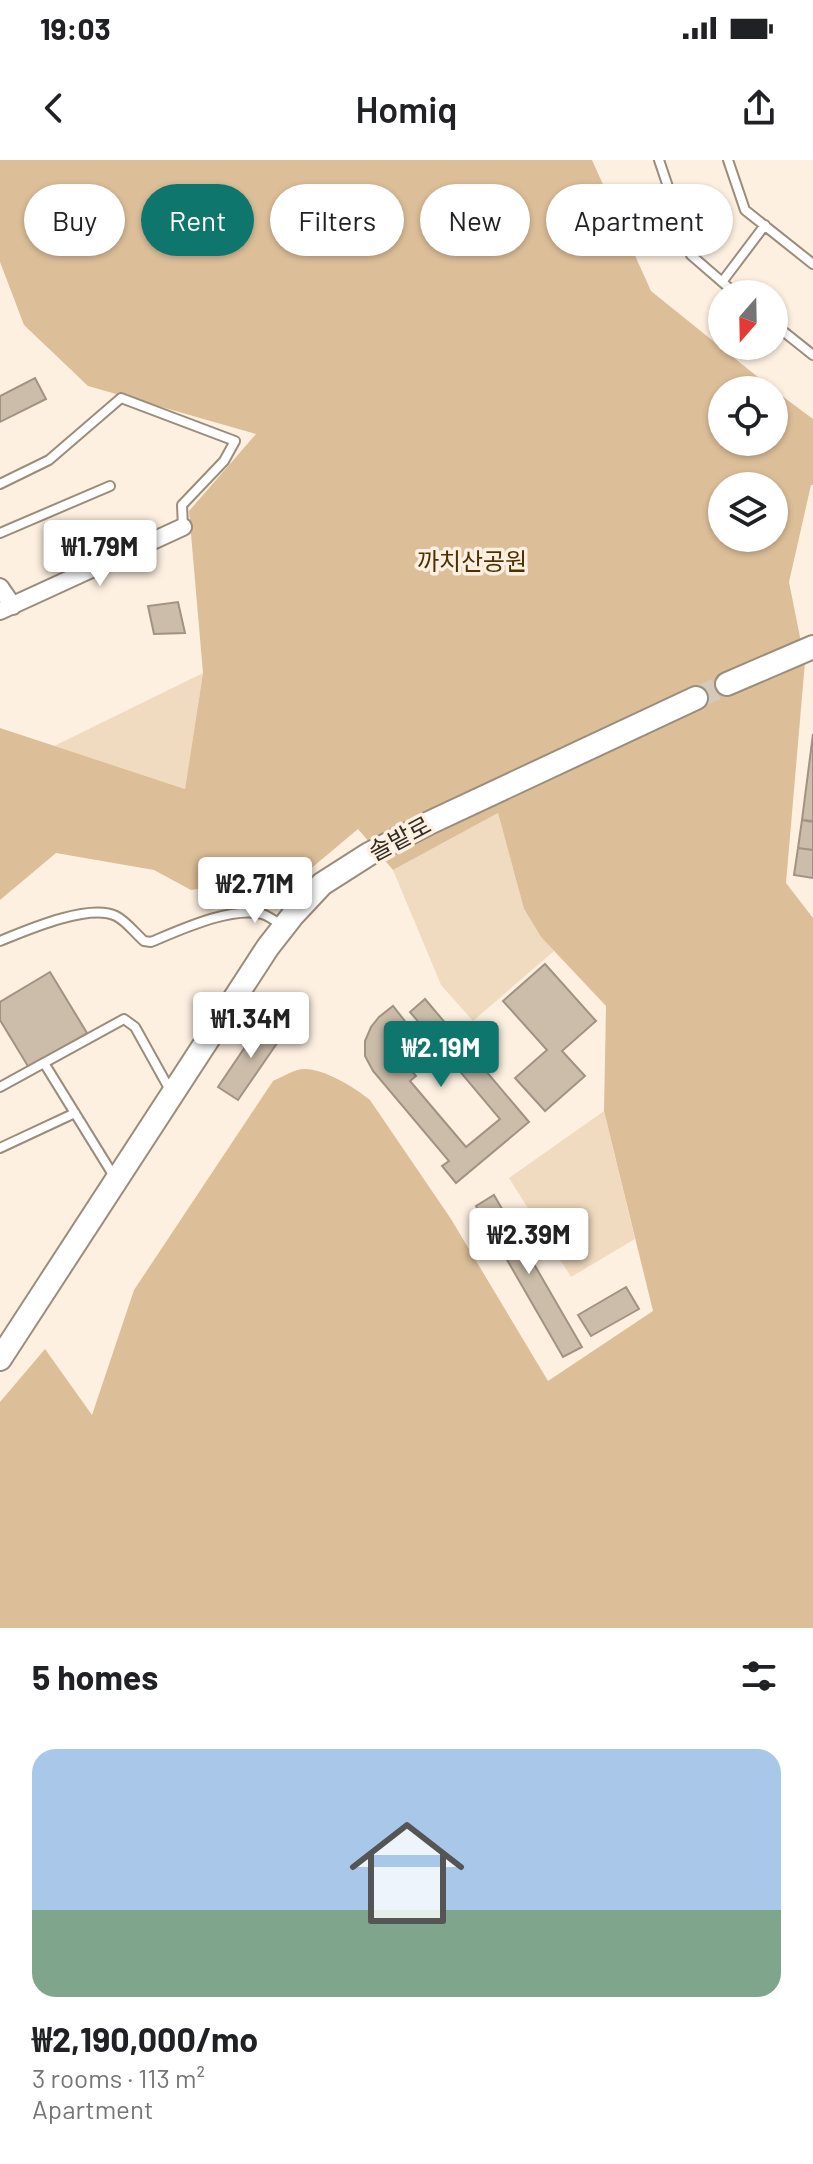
<!DOCTYPE html>
<meta charset="utf-8">
<style>
:root{--surface:#fff;--page:#f6f6f6;--text:#202124;--muted:#757577;--line:#e0e0e0;--accent:#0f766e}
body{margin:0;font-family:Barlow,"Noto Sans KR",sans-serif;background:var(--page);color:var(--text);height:100vh;display:flex;flex-direction:column;font-size:30px;white-space:nowrap}
*{box-sizing:border-box;margin:0}
p{font-size:26px;color:var(--muted)}
.icon{flex:none;width:44px;height:44px;fill:none;stroke:currentColor;stroke-width:2;stroke-linecap:round;stroke-linejoin:round}
.map{position:relative;height:1468px;overflow:hidden}
.side{display:flex;flex-direction:column;background:var(--surface);flex:1}
.side>*{flex:none}
.hud{position:absolute;left:24px;top:24px;width:766px;height:72px;display:flex;gap:16px}
.needle{width:52px;rotate:200deg}
.buttons{position:absolute;left:708px;top:120px;display:grid;gap:16px}
.buttons a{display:grid;place-items:center;width:80px;height:80px;border-radius:50%;background:var(--surface);box-shadow:0 2px 6px #0004;font-size:40px}
.price{position:absolute;translate:-50% -68px;padding:0 18px;border-radius:8px;background:#fff;color:#222;font-size:26px;line-height:52px;filter:drop-shadow(0 2px 4px #0008)}
.price::after{content:'';position:absolute;left:50%;top:48px;width:24px;height:18px;margin-left:-12px;background:inherit;clip-path:polygon(0 0,100% 0,50% 100%)}
.price.active{background:var(--accent);color:#fff}
ul{padding:0;list-style:none}
li{display:grid;align-content:center;gap:16px;height:424px;padding:0 32px}
li+li{border-top:2px solid var(--line)}
li span{display:grid;place-items:center;height:248px;border-radius:24px;color:#555}
li>.icon{margin-inline-start:auto}
span .icon{width:144px;height:144px;fill:#fffc;stroke-width:1}
li b{font-size:34px}
h2{display:flex;justify-content:space-between;align-items:center;height:96px;padding:0 32px;font-size:34px}
.chip{padding:0 28px;border-radius:36px;background:var(--surface);box-shadow:0 2px 6px #0004;font-size:28px;line-height:72px}
.chip.active{background:var(--accent);color:#fff}
.status{display:flex;justify-content:space-between;align-items:center;height:56px;padding:0 40px;background:var(--surface);direction:ltr}
.status svg{height:22px;fill:currentColor}
header{display:flex;justify-content:space-between;align-items:center;height:104px;padding:0 32px;background:var(--surface);font-size:36px;font-weight:600}
.map>svg:first-child{display:block}
.green{fill:#f1dbc0}
.forest{fill:#dcbe99;fill-rule:evenodd}
.building{fill:#ccbdaa;stroke:#a19281;stroke-width:2}
.lines{fill:none;stroke-linecap:round;stroke-linejoin:round}
.secondary-tunnel{stroke:#d4c9bb;stroke-width:22;stroke-dasharray:22 11;stroke-linecap:butt}
.lane-casing{stroke:#9b8d7c;stroke-width:12}
.street-casing{stroke:#9b8d7c;stroke-width:20}
.secondary-casing{stroke:#9b8d7c;stroke-width:26}
.lane{stroke:#fff;stroke-width:8}
.street{stroke:#fff;stroke-width:16}
.secondary{stroke:#fff;stroke-width:22}
.labels{text-anchor:middle;stroke-width:7;stroke-linejoin:round;paint-order:stroke}
.park-label{font-size:24px;fill:#4d3000;stroke:#fdf0e1}
.street-label{font-size:24px;fill:#322c25;stroke:#fdf0e1}
</style>
<div class="status"><b>19:03</b><svg viewBox="0 0 49 12"><path d="M0 12V9h3v3zM5 12V6h3v6zM10 12V3h3v9zM15 12V0h3v12zM26 1h20v11H26zM47 4h2v5h-2z"/></svg></div>
<header><svg class="icon" aria-label="back" viewBox="0 0 24 24"><path d="M15 5l-7 7 7 7"/></svg>Homiq<svg class="icon" aria-label="share" viewBox="0 0 24 24"><path d="M12 15V3M7 8l5-5 5 5M5 13v7h14v-7"/></svg></header>
<div class="map">
<svg width="813" height="1468" viewBox="0 0 813 1468">
<rect width="100%" height="100%" fill="#fdf0e1"/>
<!-- green -->
<path class="green" d="M203,513L185,629L54,586Z
M498,653L524,749L541,777L554,791L473,861L441,825L393,710Z
M604,951L635,1079L571,1117L509,1018Z"/>
<!-- forest -->
<path class="forest" d="M0,0H592L651,131L774,230H722V282H774V230L813,259V325H811L789,422L805,502L786,723L813,758V1468H0V1242L45,1189L92,1255L134,1130L273,921C282,917 295,909 304,909C325,909 354,927 370,940L451,1059L548,1221L653,1151L604,951L606,846L541,777L524,749L498,653L393,710L358,669L308,711L285,744L243,723L191,730L154,710L56,693L0,740V568L185,629L203,513L189,351L256,274L88,226L24,165L0,102ZM722,326H774V378H722Z"/>
<!-- building -->
<path class="building" d="M35,218L46,239L0,262V236Z
M178,442L185,473L154,474L148,446Z
M813,574V661L802,660Z
M802,660L813,662V690L798,688Z
M798,688L813,690V718L794,715Z
M545,804L596,861L562,891L585,916L545,951L515,918L547,890L503,841Z
M50,812L87,873L29,908L0,860V842Z
M425,839L529,962L456,1023L442,1006L449,1001L373,911L365,896V881L371,867L379,857L393,846L408,865L397,874L395,892L416,916L410,921L466,987L500,959L410,852Z
M264,859L284,873L238,940L218,927Z
M494,1035L582,1187L563,1197L476,1046Z
M626,1127L639,1149L591,1176L578,1155Z"/>
<g class="lines">
<!-- secondary-tunnel -->
<path class="secondary-tunnel" d="M696,538L727,524"/>
<defs>
<path id="lane" d="M659,0L691,95L736,134
M728,0L745,50L813,104
M722,122L765,65
M774,164L813,195
M0,324L49,300L121,238L235,281L224,301L182,345L183,367
M0,373L110,326
M0,781C27,770 89,743 116,756C126,761 135,773 144,781L151,782C180,770 231,746 262,754C269,756 277,762 284,767
M44,903L115,1018
M0,927L124,859L135,867L170,930
M0,988L75,953"/>
<path id="street" d="M0,427L13,446
M0,451L183,367"/>
<path id="secondary" d="M727,524L813,487
M0,1199L268,787L293,755L322,724L369,694L429,663L696,538"/>
</defs>
<!-- lane casing -->
<use href="#lane" class="lane-casing"/>
<!-- street casing -->
<use href="#street" class="street-casing"/>
<!-- secondary casing -->
<use href="#secondary" class="secondary-casing"/>
<!-- lane -->
<use href="#lane" class="lane"/>
<!-- street -->
<use href="#street" class="street"/>
<!-- secondary -->
<use href="#secondary" class="secondary"/>
</g>
<g class="labels">
<!-- park labels -->
<g class="park-label">
<text x="472" y="410">까치산공원</text>
</g>
<!-- street labels -->
<g class="street-label">
<text transform="translate(400 679) rotate(-28)" y="8">솔밭로</text>
</g>
</g>
</svg>
<div class="buttons">
<a><svg class="needle" viewBox="-14 -14 28 28"><path d="M0-13l5 13h-10z" fill="#e53935"/><path d="M0 13l5-13h-10z" fill="#757577"/></svg></a>
<a><svg class="icon" aria-label="locate" viewBox="0 0 24 24"><circle cx="12" cy="12" r="6"/><path d="M12 2v4M12 18v4M2 12h4M18 12h4"/></svg></a>
<a><svg class="icon" aria-label="layers" viewBox="0 0 24 24"><path d="M12 4l9 5-9 5-9-5zM3 14l9 5 9-5"/></svg></a>
</div>
<b class="price" style="left:100px;top:428px">₩1.79M</b>
<b class="price" style="left:255px;top:765px">₩2.71M</b>
<b class="price" style="left:251px;top:900px">₩1.34M</b>
<b class="price active" style="left:441px;top:929px">₩2.19M</b>
<b class="price" style="left:529px;top:1116px">₩2.39M</b>
<div class="hud">
<a class="chip">Buy</a>
<a class="chip active">Rent</a>
<a class="chip">Filters</a>
<a class="chip">New</a>
<a class="chip">Apartment</a>
</div>
</div>
<section class="side">
<h2>5 homes<svg class="icon" aria-label="filters" viewBox="0 0 24 24"><path d="M4 7h16M4 17h16"/><circle cx="9" cy="7" r="2"/><circle cx="15" cy="17" r="2"/></svg></h2>
<ul>
<li><span style="background:linear-gradient(#a9c7e8 65%,#7fa58c 0)"><svg class="icon" aria-label="home" viewBox="0 0 24 24"><path d="M3 11l9-7 9 7M6 9v11h12V9"/></svg></span><div><b>₩2,190,000/mo</b><p>3 rooms · 113 m²</p><p>Apartment</p></div></li>
</ul>
</section>
